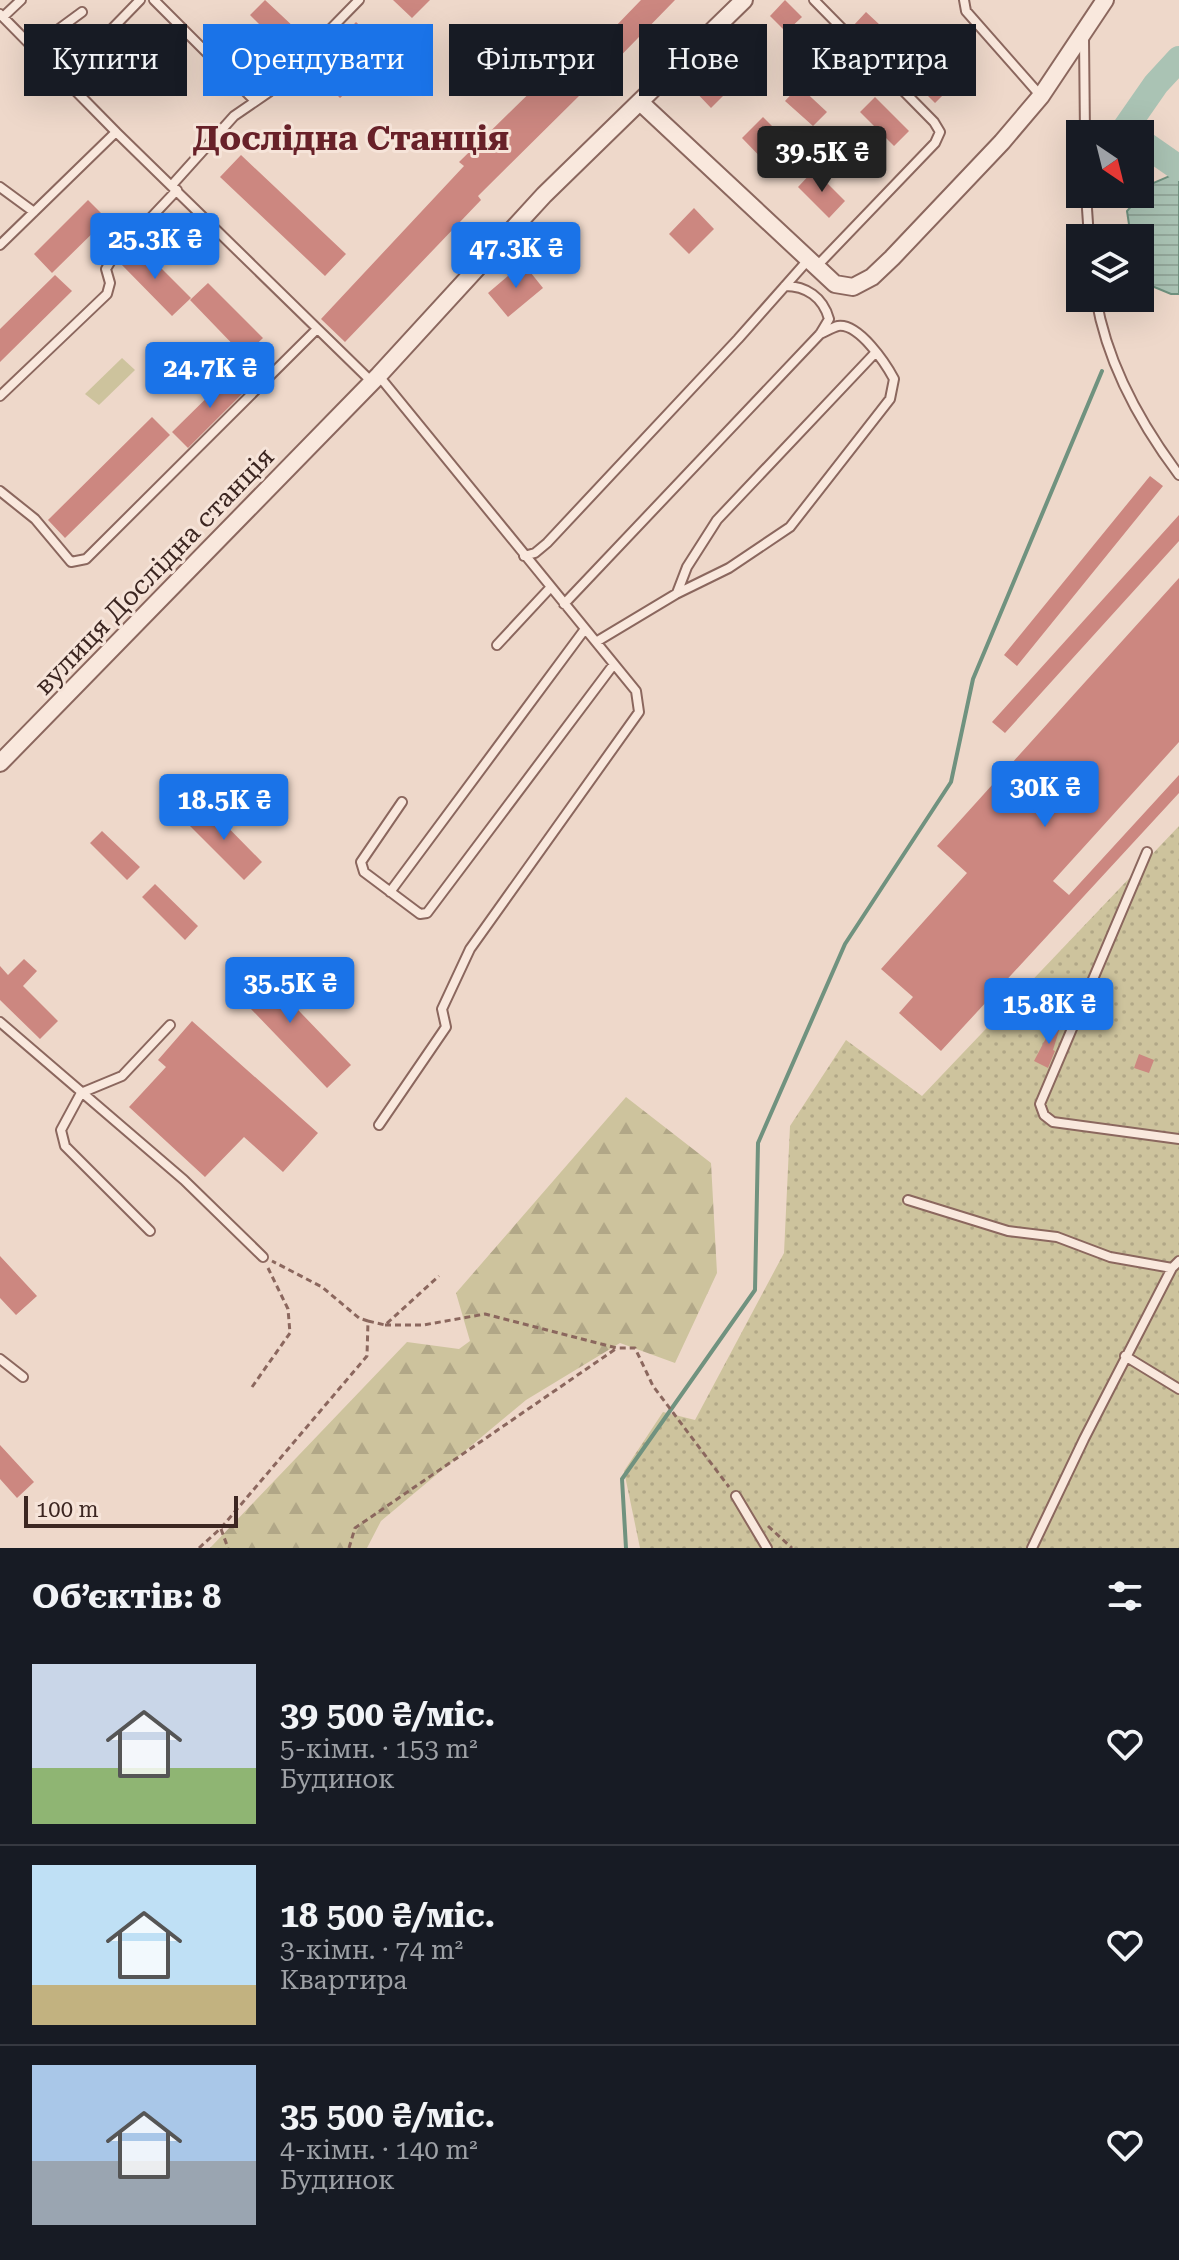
<!DOCTYPE html>
<html lang="uk">
<meta charset="utf-8">
<style>
:root{--surface:#171b24;--page:#20242c;--text:#f1f3f6;--muted:#9ea1a6;--line:#363941;--accent:#1a73e8}
body{margin:0;font-family:"Roboto Serif",serif;background:var(--page);color:var(--text);height:100vh;display:flex;flex-direction:column;font-size:30px;white-space:nowrap}
*{box-sizing:border-box;margin:0}
p{font-size:26px;color:var(--muted)}
.icon{flex:none;width:44px;height:44px;fill:none;stroke:currentColor;stroke-width:2;stroke-linecap:round;stroke-linejoin:round}
.map{position:relative;height:1548px;overflow:hidden}
.drawer{display:flex;flex-direction:column;background:var(--surface);flex:1}
.drawer>*{flex:none}
.banner{position:absolute;left:24px;top:24px;width:1132px;height:72px;display:flex;gap:16px}
.needle{width:52px;rotate:145deg}
.controls{position:absolute;left:1066px;top:120px;display:grid;gap:16px}
.controls a{display:grid;place-items:center;width:88px;height:88px;border-radius:0px;background:var(--surface);box-shadow:0 8px 32px #0002;font-size:40px}
.scale{position:absolute;left:24px;bottom:20px;width:214px;box-sizing:border-box;padding-left:8px;border:4px solid #3c2621;border-top:0;font-size:22px;line-height:28px;white-space:nowrap;color:#3c2621;-webkit-text-stroke:6px #f6e4d9;paint-order:stroke}
.price{position:absolute;translate:-50% -68px;padding:0 18px;border-radius:8px;background:var(--accent);color:#fff;font-size:26px;line-height:52px;filter:drop-shadow(0 2px 4px #0008)}
.price::after{content:'';position:absolute;left:50%;top:48px;width:24px;height:18px;margin-left:-12px;background:inherit;clip-path:polygon(0 0,100% 0,50% 100%)}
.price.on{background:#222;color:#fff}
ul{padding:0;list-style:none}
li{display:flex;align-items:center;gap:24px;height:200px;padding:0 32px}
li+li{border-top:2px solid var(--line)}
li span{display:grid;place-items:center;flex:none;width:224px;height:160px;border-radius:0px;color:#555}
li>.icon{margin-inline-start:auto}
span .icon{width:96px;height:96px;fill:#fffc;stroke-width:1}
li b{font-size:34px}
h2{display:flex;justify-content:space-between;align-items:center;height:96px;padding:0 32px;font-size:34px}
.pill{padding:0 28px;border-radius:0px;background:var(--surface);box-shadow:0 8px 32px #0002;font-size:28px;line-height:72px}
.pill.on{background:var(--accent);color:#fff}
.map>svg:first-child{display:block}
.forest{fill:url(#forest-firs)}
.park{fill:#cdc39d}
.garden{fill:url(#garden-dots)}
.water{fill:url(#water-rules);stroke:#70927f;stroke-width:2}
.lines{fill:none;stroke-linecap:round;stroke-linejoin:round}
.stream{stroke:#70927f;stroke-width:4}
.river{stroke:#aac3b4;stroke-width:26}
.building{fill:#cc8780}
.lane-casing{stroke:#8b675e;stroke-width:12}
.street-casing{stroke:#8b675e;stroke-width:20}
.path{stroke:#8b675e;stroke-width:3;stroke-dasharray:6 4;stroke-linecap:butt}
.lane{stroke:#f9e8dd;stroke-width:8}
.street{stroke:#f9e8dd;stroke-width:16}
.labels{text-anchor:middle;stroke-width:6;stroke-linejoin:round;paint-order:stroke}
.street-label{font-size:26px;fill:#3c2621;stroke:#f6e4d9}
.district-label{font-size:34px;font-weight:bold;fill:#682129;stroke:#f6e4d9}
</style>
<div class="map">
<svg width="1179" height="1548" viewBox="0 0 1179 1548">
<defs>
<pattern id="forest-firs" width="22" height="20" patternUnits="userSpaceOnUse" patternTransform="scale(2)"><rect width="22" height="20" fill="#cdc39d"/><path d="M5 1l3.5 6h-7zM16 11l3.5 6h-7z" fill="#b1a787"/></pattern>
<pattern id="garden-dots" width="8" height="8" patternUnits="userSpaceOnUse" patternTransform="scale(2)"><rect width="8" height="8" fill="#cdc39d"/><path d="M2 2h.1M6 6h.1" fill="none" stroke="#b1a787" stroke-width="1.8" stroke-linecap="round"/></pattern>
<pattern id="water-rules" width="6" height="5" patternUnits="userSpaceOnUse" patternTransform="scale(2)"><rect width="6" height="5" fill="#aac3b4"/><path d="M0 2.5h6" fill="none" stroke="#93a79a"/></pattern>
</defs>
<rect width="100%" height="100%" fill="#eed8ca"/>
<!-- forest -->
<path class="forest" d="M626,1097L711,1163L717,1273L675,1363L620,1343L526,1400L381,1521L367,1548H210L407,1342L459,1349L470,1341L456,1293Z"/>
<!-- park -->
<path class="park" d="M122,358L135,370L99,405L85,394Z"/>
<!-- garden -->
<path class="garden" d="M1179,826V1548H640L624,1471L663,1412L695,1420L784,1253L790,1126L846,1040L922,1096Z"/>
<!-- water -->
<path class="water" d="M1179,172V294H1171L1147,284L1153,276L1140,259V238H1125L1130,231L1127,211L1151,184Z"/>
<g class="lines">
<!-- stream -->
<path class="stream" d="M626,1548L622,1479L755,1290L758,1143L845,944L951,782L973,679L1102,371"/>
<!-- river -->
<path class="river" d="M1130,134L1124,130L1156,84L1179,59
M1140,141L1179,168"/>
</g>
<!-- building -->
<path class="building" d="M265,0L296,29L280,45L250,15Z
M393,0H430L412,18Z
M641,0H675L600,77L583,60Z
M785,0L802,17L786,32L770,16Z
M866,12L895,39L882,53L853,26Z
M356,22L385,50L372,63L344,34Z
M517,30L535,48L495,88L477,70Z
M735,43L756,63L711,108L691,87Z
M830,46L863,76L847,93L814,63Z
M326,59L353,86L340,98L313,71Z
M922,67L946,92L935,103L910,78Z
M554,69L580,95L478,196L481,200L345,342L321,319L464,166L459,162Z
M799,86L827,112L813,126L785,101Z
M875,97L909,131L894,146L860,112Z
M763,117L793,147L771,168L742,138Z
M852,135L878,162L861,178L835,152Z
M241,155L346,254L325,276L220,177Z
M814,170L845,201L829,218L798,187Z
M88,200L107,219L52,273L34,254Z
M694,208L714,229L689,254L669,234Z
M138,245L191,298L172,316L120,263Z
M523,263L543,288L508,317L488,293Z
M55,275L72,291L0,362V329Z
M208,283L263,338L244,356L190,300Z
M233,372L248,388L188,448L172,432Z
M152,417L170,435L65,538L48,520Z
M1150,476L1163,486L1017,666L1004,655Z
M1179,515V541L1005,733L992,722Z
M1179,578V742L1053,881L1069,895L1179,775V793L941,1051L899,1013L913,997L881,969L967,873L937,846Z
M205,804L262,862L244,880L186,822Z
M102,831L140,867L127,880L90,843Z
M155,884L198,926L185,940L142,897Z
M24,959L37,971L23,986L58,1021L40,1039L0,1000V966L8,975Z
M252,962L351,1065L327,1088L228,985Z
M1056,1019L1062,1021L1053,1050L1055,1051L1048,1068L1034,1061Z
M192,1021L318,1133L283,1172L244,1137L205,1177L129,1107L166,1067L158,1060Z
M1139,1054L1154,1060L1149,1073L1134,1068Z
M0,1256L37,1296L16,1315L0,1298Z
M0,1445L34,1482L17,1498L0,1479Z"/>
<g class="lines">
<defs>
<path id="lane" d="M154,0L255,101
M814,0L934,122L940,132L935,143L816,267
M964,0L966,11L1040,95
M0,14L116,132
M3,17L21,0
M107,34L140,0
M1084,39L1085,134
M33,48L82,12
M172,185L234,116L269,92L359,0
M0,187L34,212
M1086,194L1089,238
M0,245L116,132L372,382
M1096,298C1107,363 1140,423 1179,475
M379,376L636,691L639,712L470,949L442,1009L446,1027L379,1125
M0,396L107,294L110,283L106,269L112,259L177,190
M0,491L35,519L71,562L86,559L317,329
M524,556L535,553L547,543L738,339L808,260
M677,593L687,567L717,520L876,352
M564,604L820,334L829,319C823,297 806,286 785,286
M596,642L676,594L729,568L790,527L890,399L894,379C886,364 859,323 838,326C833,327 825,332 820,334
M497,645L550,588
M402,802L361,862L364,872L420,914L427,913L614,664
M1147,852L1040,1104L1044,1115L1053,1122L1179,1139
M390,892L585,629
M0,1022L184,1180L263,1257
M908,1200L1008,1231L1057,1237L1110,1257L1172,1268
M150,1231L65,1146L61,1130L81,1093L122,1076L170,1025
M1125,1356L1179,1389
M0,1359L23,1377
M736,1496L767,1548
M1032,1548L1084,1439L1172,1268L1179,1261"/>
<path id="street" d="M640,102L835,284L853,287L872,277L892,258L1002,142L1041,96L1105,0
M0,763L379,375L544,195L744,0"/>
</defs>
<!-- lane casing -->
<use href="#lane" class="lane-casing"/>
<!-- street casing -->
<use href="#street" class="street-casing"/>
<!-- path -->
<path class="path" d="M368,1321L385,1325L439,1276
M385,1325H423L485,1314L617,1348H635L653,1386L729,1487
M252,1387L290,1333L288,1309L268,1268
M768,1526L792,1548
M221,1529L228,1548
M199,1548L221,1528L367,1356L368,1321L359,1318L322,1287L272,1261
M349,1548L355,1528L617,1348"/>
<!-- lane -->
<use href="#lane" class="lane"/>
<!-- street -->
<use href="#street" class="street"/>
</g>
<g class="labels">
<!-- street labels -->
<g class="street-label">
<text transform="translate(154 571) rotate(-46)" y="9">вулиця Дослідна станція</text>
</g>
<!-- district labels -->
<g class="district-label">
<text x="351" y="150">Дослідна Станція</text>
</g>
</g>
</svg>
<div class="controls">
<a><svg class="needle" viewBox="-14 -14 28 28"><path d="M0-13l5 13h-10z" fill="#e53935"/><path d="M0 13l5-13h-10z" fill="#9ea1a6"/></svg></a>
<a><svg class="icon" aria-label="layers" viewBox="0 0 24 24"><path d="M12 4l9 5-9 5-9-5zM3 14l9 5 9-5"/></svg></a>
</div>
<div class="scale">100 m</div>
<b class="price on" style="left:822px;top:194px">39.5K ₴</b>
<b class="price" style="left:155px;top:281px">25.3K ₴</b>
<b class="price" style="left:516px;top:290px">47.3K ₴</b>
<b class="price" style="left:210px;top:410px">24.7K ₴</b>
<b class="price" style="left:1045px;top:829px">30K ₴</b>
<b class="price" style="left:224px;top:842px">18.5K ₴</b>
<b class="price" style="left:290px;top:1025px">35.5K ₴</b>
<b class="price" style="left:1049px;top:1046px">15.8K ₴</b>
<div class="banner">
<a class="pill">Купити</a>
<a class="pill on">Орендувати</a>
<a class="pill">Фільтри</a>
<a class="pill">Нове</a>
<a class="pill">Квартира</a>
</div>
</div>
<section class="drawer">
<h2>Об’єктів: 8<svg class="icon" aria-label="filters" viewBox="0 0 24 24"><path d="M4 7h16M4 17h16"/><circle cx="9" cy="7" r="2"/><circle cx="15" cy="17" r="2"/></svg></h2>
<ul>
<li><span style="background:linear-gradient(#c9d6e8 65%,#8fb573 0)"><svg class="icon" aria-label="home" viewBox="0 0 24 24"><path d="M3 11l9-7 9 7M6 9v11h12V9"/></svg></span><div><b>39 500 ₴/міс.</b><p>5-кімн. · 153 m²</p><p>Будинок</p></div><svg class="icon" aria-label="heart" viewBox="0 0 24 24"><path d="M12 20l-8-8c-3-5 5-10 8-4 3-6 11-1 8 4z"/></svg></li>
<li><span style="background:linear-gradient(#bfe0f5 75%,#c2b280 0)"><svg class="icon" aria-label="home" viewBox="0 0 24 24"><path d="M3 11l9-7 9 7M6 9v11h12V9"/></svg></span><div><b>18 500 ₴/міс.</b><p>3-кімн. · 74 m²</p><p>Квартира</p></div><svg class="icon" aria-label="heart" viewBox="0 0 24 24"><path d="M12 20l-8-8c-3-5 5-10 8-4 3-6 11-1 8 4z"/></svg></li>
<li><span style="background:linear-gradient(#a9c7e8 60%,#9aa5b1 0)"><svg class="icon" aria-label="home" viewBox="0 0 24 24"><path d="M3 11l9-7 9 7M6 9v11h12V9"/></svg></span><div><b>35 500 ₴/міс.</b><p>4-кімн. · 140 m²</p><p>Будинок</p></div><svg class="icon" aria-label="heart" viewBox="0 0 24 24"><path d="M12 20l-8-8c-3-5 5-10 8-4 3-6 11-1 8 4z"/></svg></li>
</ul>
</section>
